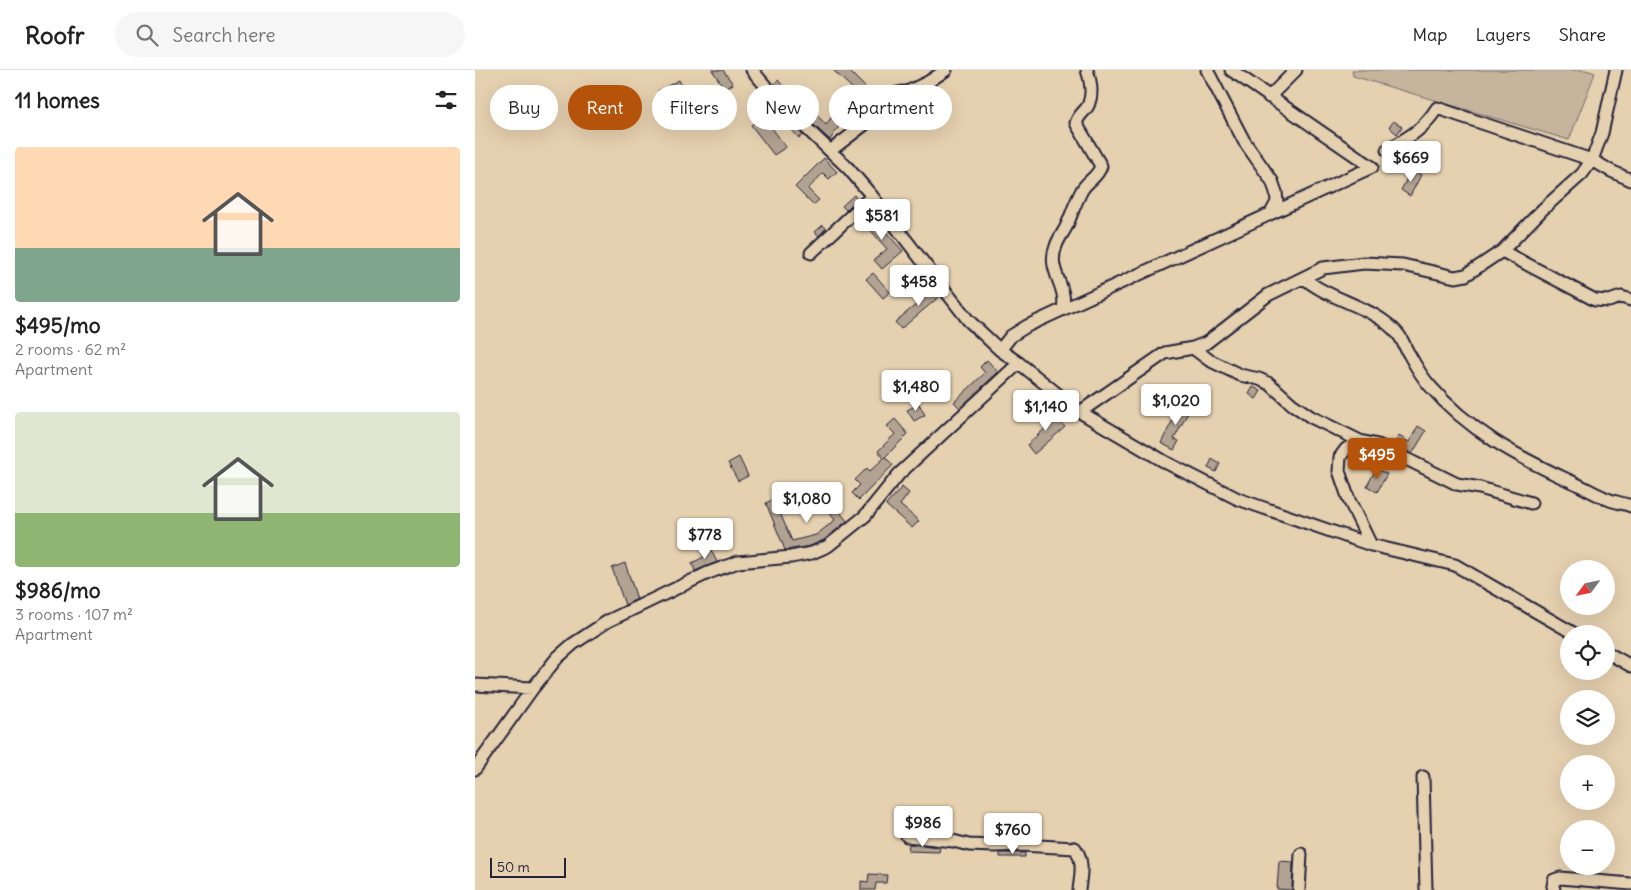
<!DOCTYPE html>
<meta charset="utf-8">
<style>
:root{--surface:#fff;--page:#f6f6f6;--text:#222;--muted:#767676;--line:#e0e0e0;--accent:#b45309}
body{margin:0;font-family:Delius,sans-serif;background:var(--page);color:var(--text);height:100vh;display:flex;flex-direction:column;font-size:19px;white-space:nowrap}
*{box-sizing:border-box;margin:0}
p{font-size:16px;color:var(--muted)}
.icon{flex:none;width:28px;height:28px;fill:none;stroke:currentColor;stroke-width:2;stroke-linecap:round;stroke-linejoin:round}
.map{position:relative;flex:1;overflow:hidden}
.panel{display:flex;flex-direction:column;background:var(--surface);width:475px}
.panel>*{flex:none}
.banner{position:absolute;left:15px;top:15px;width:475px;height:45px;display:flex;gap:10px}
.needle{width:32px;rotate:237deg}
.fabs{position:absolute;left:1085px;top:490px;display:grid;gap:10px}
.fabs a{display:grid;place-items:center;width:55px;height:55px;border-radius:50%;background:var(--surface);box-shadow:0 5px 20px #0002;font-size:25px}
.scale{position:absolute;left:15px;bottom:12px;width:76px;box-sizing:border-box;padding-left:5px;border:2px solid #22223b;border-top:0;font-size:14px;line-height:18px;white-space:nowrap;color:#22223b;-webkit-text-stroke:4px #e5d0af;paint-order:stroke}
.price{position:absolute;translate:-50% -42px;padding:0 11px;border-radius:5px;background:#fff;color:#222;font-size:16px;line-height:32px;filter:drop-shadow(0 1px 2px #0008)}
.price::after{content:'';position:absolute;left:50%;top:30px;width:15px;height:11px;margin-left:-8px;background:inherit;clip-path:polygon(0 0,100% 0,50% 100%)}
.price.active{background:var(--accent);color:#fff}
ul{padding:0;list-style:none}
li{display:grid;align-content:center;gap:10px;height:265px;padding:0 15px}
li span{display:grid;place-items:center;height:155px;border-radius:5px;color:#555}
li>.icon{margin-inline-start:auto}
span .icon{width:90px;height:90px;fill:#fffc;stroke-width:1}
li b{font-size:21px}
h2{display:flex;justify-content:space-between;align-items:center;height:60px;padding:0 15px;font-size:21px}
.chip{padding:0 18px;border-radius:22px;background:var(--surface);box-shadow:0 5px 20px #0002;font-size:18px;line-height:45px}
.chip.active{background:var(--accent);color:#fff}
header{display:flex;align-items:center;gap:30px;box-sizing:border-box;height:70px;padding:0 25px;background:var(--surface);border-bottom:1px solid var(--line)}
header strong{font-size:24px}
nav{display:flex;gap:28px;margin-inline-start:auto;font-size:18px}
.search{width:350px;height:45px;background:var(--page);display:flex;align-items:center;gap:12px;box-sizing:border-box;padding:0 18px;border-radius:28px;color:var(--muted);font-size:19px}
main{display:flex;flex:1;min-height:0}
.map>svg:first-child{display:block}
.green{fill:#c6b49c;stroke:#746b6c}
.building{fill:#b2a291;stroke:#22223b}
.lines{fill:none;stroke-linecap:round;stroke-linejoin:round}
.minor-casing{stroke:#22223b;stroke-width:15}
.minor{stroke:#e5d0af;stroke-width:11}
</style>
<header>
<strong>Roofr</strong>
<div class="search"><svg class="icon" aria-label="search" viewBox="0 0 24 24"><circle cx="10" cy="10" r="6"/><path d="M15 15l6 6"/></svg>Search here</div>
<nav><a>Map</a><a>Layers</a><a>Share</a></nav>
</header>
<main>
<section class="panel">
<h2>11 homes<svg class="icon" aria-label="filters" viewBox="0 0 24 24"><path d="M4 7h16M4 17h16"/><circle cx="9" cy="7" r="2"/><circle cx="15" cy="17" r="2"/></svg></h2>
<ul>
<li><span style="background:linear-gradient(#ffd9b3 65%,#7fa58c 0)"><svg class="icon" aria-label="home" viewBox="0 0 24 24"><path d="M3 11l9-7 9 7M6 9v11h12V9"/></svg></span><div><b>$495/mo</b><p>2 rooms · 62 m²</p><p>Apartment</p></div></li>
<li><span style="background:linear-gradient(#dfe7d0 65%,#8fb573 0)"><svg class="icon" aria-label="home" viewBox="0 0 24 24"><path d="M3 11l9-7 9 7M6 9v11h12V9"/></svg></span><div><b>$986/mo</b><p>3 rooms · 107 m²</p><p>Apartment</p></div></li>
</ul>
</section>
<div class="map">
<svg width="1156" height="820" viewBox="0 0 1156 820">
<rect width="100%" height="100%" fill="#e5d0af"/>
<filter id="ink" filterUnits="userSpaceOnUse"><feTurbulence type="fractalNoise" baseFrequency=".02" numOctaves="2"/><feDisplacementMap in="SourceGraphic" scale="10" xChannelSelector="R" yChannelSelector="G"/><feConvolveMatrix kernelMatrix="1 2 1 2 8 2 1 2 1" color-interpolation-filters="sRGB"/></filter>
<g filter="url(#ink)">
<!-- green -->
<path class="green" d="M877,0H1111L1120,3L1094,70L878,6Z"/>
<!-- building -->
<path class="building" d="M237,0H248L258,14L250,19Z
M358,0H373L391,18L384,25L355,70L309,27L299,14L303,10L319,29L324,25L351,55L363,38L365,39L378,19Z
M204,10L209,20L199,25L221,49L215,55L183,21Z
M288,24L299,37L328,65L324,68L286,25Z
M288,46L311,77L299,85L276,55Z
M919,51L927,57L922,64L914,57Z
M349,88L362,102L354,109L348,103L333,119L344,130L338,135L320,117Z
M937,99L946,105L935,126L926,120Z
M379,125L382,129L371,140L367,136Z
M392,141L428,181L407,199L399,190L412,179L385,148Z
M348,155L351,158L344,166L340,162Z
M398,203L415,222L408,228L391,209Z
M455,214L465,226L426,259L420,252L453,225L448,219Z
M512,290L523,302L485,338L479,332L510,303L505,297Z
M778,317L786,321L781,329L774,324Z
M708,330L717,335L699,369L704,371L699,380L686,373Z
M444,334L450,345L439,351L432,340Z
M574,340L590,357L559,384L552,375L574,355L567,346Z
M420,349L433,364L410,387L418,395L384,430L377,423L385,415L380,410L392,398L395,401L409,388L403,381L420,364L412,356Z
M943,356L951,361L937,384L919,374L924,366L934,372Z
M264,387L273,406L263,411L253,393Z
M737,389L745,394L741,402L733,398Z
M901,399L912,404L902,422L892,416Z
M427,417L434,423L425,435L444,451L437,458L411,435Z
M346,418L372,451L349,470L335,476L310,480L291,433L299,429L317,471L341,465L360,450L339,423Z
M235,478L242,492L220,501L217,493L229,487L227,482Z
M150,493L162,529L150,535L137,498Z
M434,774L465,777L464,782L433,781Z
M525,783H550V787H525Z
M804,791L818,792L817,820L802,819Z
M394,804L412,805L411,813H401L400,820H386V811L393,812Z"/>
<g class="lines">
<defs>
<path id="minor" d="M277,0L304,32L373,98L397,126L493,250L525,280L544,293L605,342L692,393L763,429L896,475L980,495L1100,564
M732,0L769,71L797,111L801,122L802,132L796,143
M794,27L821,0
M381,55C391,41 410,24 428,22
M912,80C934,67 948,60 962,38L1117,90L1136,101L1156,110
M355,81L432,22L453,12L471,0
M1027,181L1068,139L1107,104L1117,90L1127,63L1141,0
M336,183L397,126
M829,208C855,231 900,236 923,264C928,270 930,278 934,284C940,295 947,307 955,316C993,360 1041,386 1093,410C1105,415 1118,423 1130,428C1138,432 1148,433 1156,436
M588,239C593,215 571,201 581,176C583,169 589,162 592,155C597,143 601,131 607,120C613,110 623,107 626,96L601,53C604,43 612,41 614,33C618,23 615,9 612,0
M718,278L734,290L765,305L784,309L795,314L817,334L836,347L885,371
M525,280L536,266L552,256L897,97L756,0
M605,342L690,283L718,278L731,273L793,225L848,198L889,193L928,195L980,207L991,205L1027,181L1120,230L1134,231L1146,227L1156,230
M896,475L874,430L864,401L865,387L871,379L885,371L903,375L982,414L1005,418L1056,433
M1131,582L1156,596
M0,615L58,618L82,588L98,574L133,551L233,503L263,492L316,487L337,483L353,476L390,446L424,404L544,293
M0,699L58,618
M948,707L951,820
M432,766L478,771L494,775L519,776L546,775L600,778C609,791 606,804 604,820
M824,820L826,784
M1079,820L1078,816L1079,810L1085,808L1156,814"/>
</defs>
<!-- minor casing -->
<use href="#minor" class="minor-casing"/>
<!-- minor -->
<use href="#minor" class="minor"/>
</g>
</g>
</svg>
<div class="fabs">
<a><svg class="needle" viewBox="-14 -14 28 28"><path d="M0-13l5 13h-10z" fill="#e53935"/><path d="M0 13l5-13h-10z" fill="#767676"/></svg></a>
<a><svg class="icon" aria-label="locate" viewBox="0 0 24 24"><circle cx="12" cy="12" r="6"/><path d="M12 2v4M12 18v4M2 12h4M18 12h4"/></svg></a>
<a><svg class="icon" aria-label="layers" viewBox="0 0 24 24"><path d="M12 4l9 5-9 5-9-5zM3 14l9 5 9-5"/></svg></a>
<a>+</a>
<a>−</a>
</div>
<div class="scale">50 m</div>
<b class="price" style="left:936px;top:113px">$669</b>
<b class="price" style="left:407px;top:171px">$581</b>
<b class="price" style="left:444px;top:237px">$458</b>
<b class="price" style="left:441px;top:342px">$1,480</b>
<b class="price" style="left:701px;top:356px">$1,020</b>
<b class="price" style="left:571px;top:362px">$1,140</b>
<b class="price active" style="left:902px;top:410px">$495</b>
<b class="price" style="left:332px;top:454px">$1,080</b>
<b class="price" style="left:230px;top:490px">$778</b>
<b class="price" style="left:448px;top:778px">$986</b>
<b class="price" style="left:538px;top:785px">$760</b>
<div class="banner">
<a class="chip">Buy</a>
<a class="chip active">Rent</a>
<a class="chip">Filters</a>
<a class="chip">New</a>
<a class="chip">Apartment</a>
</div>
</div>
</main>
